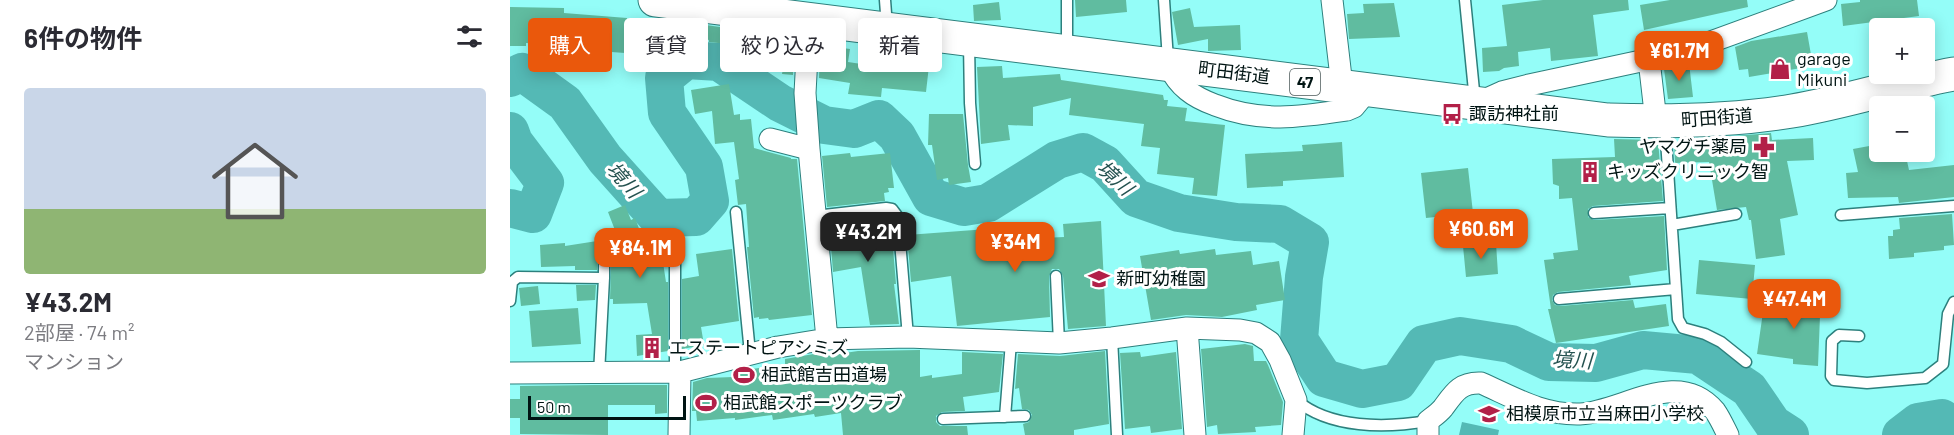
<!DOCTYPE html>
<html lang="ja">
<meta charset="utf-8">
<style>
:root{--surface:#fff;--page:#f7f7f7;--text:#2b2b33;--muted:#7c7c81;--accent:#ea580c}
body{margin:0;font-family:Barlow,"Noto Sans JP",sans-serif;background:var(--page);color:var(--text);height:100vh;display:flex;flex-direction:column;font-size:22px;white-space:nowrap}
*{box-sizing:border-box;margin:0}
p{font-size:20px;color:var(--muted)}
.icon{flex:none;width:33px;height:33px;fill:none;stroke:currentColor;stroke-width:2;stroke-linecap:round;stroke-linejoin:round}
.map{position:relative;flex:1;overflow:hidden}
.side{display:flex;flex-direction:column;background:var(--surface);width:510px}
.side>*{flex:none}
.hud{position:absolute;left:18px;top:18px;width:570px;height:54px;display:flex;gap:12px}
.controls{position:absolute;left:1359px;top:18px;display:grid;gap:12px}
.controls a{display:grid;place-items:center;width:66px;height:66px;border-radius:6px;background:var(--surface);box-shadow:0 3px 15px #0003;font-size:30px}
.scale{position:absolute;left:18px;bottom:15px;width:158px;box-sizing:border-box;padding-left:6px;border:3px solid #001413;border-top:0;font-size:16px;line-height:21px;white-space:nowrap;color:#001413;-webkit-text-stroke:4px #fff;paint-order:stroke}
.price{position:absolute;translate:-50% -51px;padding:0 14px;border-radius:12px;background:var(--accent);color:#fff;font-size:20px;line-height:39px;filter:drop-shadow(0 2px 3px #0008)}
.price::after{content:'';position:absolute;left:50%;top:36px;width:18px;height:14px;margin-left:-9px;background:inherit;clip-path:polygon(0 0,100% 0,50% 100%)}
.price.active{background:#222;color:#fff}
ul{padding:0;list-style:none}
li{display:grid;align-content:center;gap:12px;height:318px;padding:0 24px}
li span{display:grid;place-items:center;height:186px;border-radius:6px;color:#555}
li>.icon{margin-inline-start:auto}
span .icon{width:108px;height:108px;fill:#fffc;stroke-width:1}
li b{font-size:26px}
h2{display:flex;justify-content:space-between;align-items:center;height:72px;padding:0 24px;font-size:26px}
.chip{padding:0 21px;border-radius:6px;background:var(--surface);box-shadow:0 3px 15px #0003;font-size:21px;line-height:54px}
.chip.active{background:var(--accent);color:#fff}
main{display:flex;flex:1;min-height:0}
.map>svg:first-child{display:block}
.water{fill:#54b9b5}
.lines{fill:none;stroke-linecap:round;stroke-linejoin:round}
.river{stroke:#54b9b5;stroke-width:38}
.building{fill:#60bca0}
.lane-casing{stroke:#2d807d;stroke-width:13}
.street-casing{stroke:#2d807d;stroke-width:23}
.primary-casing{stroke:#2d807d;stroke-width:35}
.lane{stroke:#fff;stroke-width:10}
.street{stroke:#fff;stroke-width:21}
.primary{stroke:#fff;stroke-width:33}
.labels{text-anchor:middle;stroke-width:6;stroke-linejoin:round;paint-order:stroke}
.shield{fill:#fff;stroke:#4c5a5a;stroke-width:1.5}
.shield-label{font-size:16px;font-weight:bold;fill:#001413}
.poi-label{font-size:18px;fill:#001413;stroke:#fff;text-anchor:start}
.street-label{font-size:18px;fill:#001413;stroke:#fff}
.water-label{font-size:20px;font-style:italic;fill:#255250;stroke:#fff}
</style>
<main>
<section class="side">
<h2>6件の物件<svg class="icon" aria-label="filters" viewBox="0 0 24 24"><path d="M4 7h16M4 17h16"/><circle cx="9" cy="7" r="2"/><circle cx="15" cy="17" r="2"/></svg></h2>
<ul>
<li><span style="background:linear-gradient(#c9d6e8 65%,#8fb573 0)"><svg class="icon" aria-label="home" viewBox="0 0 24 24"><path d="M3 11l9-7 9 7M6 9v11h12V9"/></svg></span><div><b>¥43.2M</b><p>2部屋 · 74 m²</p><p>マンション</p></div></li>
</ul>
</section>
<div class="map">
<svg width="1444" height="435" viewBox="0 0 1444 435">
<rect width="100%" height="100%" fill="#94fdf8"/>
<!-- water -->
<path class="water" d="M952,422L989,430L988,435H949Z"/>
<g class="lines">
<!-- river -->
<path class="river" d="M0,78L12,72L55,103L95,159L148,218L186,217L200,201L194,167L157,113L154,78L176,60L209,62L270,103L314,125L344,129L369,119L387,136L421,197L454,207L478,203L547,160L573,152L595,164L626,198L669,213L726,222L770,224L800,242L794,277L789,340L814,378L852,389L888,382L914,344L950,336L1001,344L1039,362L1086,363L1133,350L1188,355L1239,389L1263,424L1280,435
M0,131L4,142L35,183L23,214L0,208
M1391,435L1408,422L1432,418L1444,427"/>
</g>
<!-- building -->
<path class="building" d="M565,0H616L617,12L566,17Z
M1033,0H1118L1119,10L1083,15L1088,56L1041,61L1040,48L1008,52L1009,66L994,68L989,71L973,72L972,48L997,46L992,5Z
M1160,0H1237L1238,7L1134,30L1130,5Z
M1350,0H1407L1409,16L1333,26L1331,4L1350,2Z
M489,2L491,20L464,21L463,5Z
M884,3L890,37L839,39L837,14L854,13L853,4Z
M0,7L54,8V13L117,18L115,53L61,49V46L16,43V46H0Z
M680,8L684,27L730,25L731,50L698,51V39L668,45L662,12Z
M196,25L231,30L228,45L199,42V40L192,38Z
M1297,32L1303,66L1239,77L1238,69L1229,70L1225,47L1241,41Z
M258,34L285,37L283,75L272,74L273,68L254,66Z
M310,45L340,49L338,62L398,71L400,56L420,57L416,92L372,88L371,97L338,94L340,83L309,78Z
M1179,63L1183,97L1158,99L1154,69Z
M492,66L493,78L550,74L551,80L653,95L654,100H658L657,106L677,108L675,121L715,125L707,196L682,194L684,178L647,174L650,148L631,146L634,124L559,115L561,98L523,107V126L498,125L500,140L471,144L467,67Z
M219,84L224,115L230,114V120L241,119L244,148L281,158V159H287L302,315L259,320L258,318L249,319V317L244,318L237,247H239L236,204L228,205L225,180L229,179L224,142L205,144L202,111L185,114L181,90Z
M419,114H453L458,165L461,182L439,185L438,178L427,180L422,145H418Z
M1261,133L1262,140L1303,138L1304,160L1277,161L1288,215L1270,219L1275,255L1246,259L1241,220H1239L1236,207L1207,210L1199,162L1165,163L1164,143H1201V138Z
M1104,139L1148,140L1153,201L1083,206L1078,209V217L1084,220L1154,216L1157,270L1119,276L1121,285L1048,292L1043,295L1042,300L1045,305L1050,306L1123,300L1125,308L1156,304L1159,326L1046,343L1038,309H1041L1034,260L1044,259L1043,253L1068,250L1062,198L1049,199V186L1043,184L1042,159L1105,157Z
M832,142L834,177L773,181V186L737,188L735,154L793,151L792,145Z
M1370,144V152H1395L1399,170L1444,165V197L1389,203L1388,197L1338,198L1336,173L1348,172L1343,149Z
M340,153L341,157L380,153L384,188H378L379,192L374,193L375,201L317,207L312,156Z
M958,168L963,213L916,218L911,173Z
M115,205L121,220L125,218L130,231L138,228L144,244L150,243L156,282H158V351L127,356L126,335L142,334L137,303L103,304V299H100L102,239L108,238L98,212Z
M1442,214L1444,245L1434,246V250L1404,253V257L1379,259L1378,236H1383V230L1390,229L1389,218Z
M377,216L379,236H382L386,284H384L389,324L360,325L351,267L323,272L319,222Z
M591,221L596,326L558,329L553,276L549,269H542L539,276L540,317L447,326L441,276L401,282L397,235L491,228L492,240L554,237L553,224Z
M87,241V270H65V266L31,267L30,245L55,243V246Z
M986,243L988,274L956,277L953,246Z
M222,249L229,321L191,327L194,345L172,349V279L189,276L186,254Z
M705,249L706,255L741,251L743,265L769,261L775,300L746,305L747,310L712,317L676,315L641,320L630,256L669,250L670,254Z
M1189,260L1245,265L1242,299L1186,294Z
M66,285H86L85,300L67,301Z
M28,286L30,304L11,306L9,288Z
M1293,291L1320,295L1317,317L1310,316L1308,366L1283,364V359L1247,354L1254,305L1291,310Z
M68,308L71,344L22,347L19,311Z
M735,344L743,346L744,361H756L758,365L773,402L771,425L745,427L746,432L708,434L707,425L697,427L691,349Z
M410,350V377L422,375V378L452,374V352L493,354L489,392L453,397L455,411L432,412L426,416V422L430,426H457L458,435H333L331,413L305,417L304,414L263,420L262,415L225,420V418L187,421L186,411H182L183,382L197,378L223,377L222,372L275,364V359L315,352V356L348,351Z
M595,351L599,424L564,430V435H515L513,424L519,422L522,415L519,410L512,409L509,388L505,389L508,354L550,356Z
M630,352L631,357L666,352L672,429L641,433L640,426L615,429L610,353Z
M85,385H157V413L145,414V405H98V435L10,434V418H0V399H10V386Z"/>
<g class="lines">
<defs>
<path id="lane" d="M375,0L377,27
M557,0V48
M654,0L658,60
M955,0L965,101
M459,43L460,103L465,164
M1155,125L1168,319L1173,328L1195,334L1211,342L1236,362
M226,212L240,353
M1084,213L1160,208
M1331,215L1444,206
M305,216L376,208L382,209L388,217L398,337
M1162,225L1226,214
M165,261V373
M546,276L549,343
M1049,299L1166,289
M0,301L2,282L8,277L94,278
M1349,336L1329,335L1322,341L1321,376L1324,380L1357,383L1415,378L1433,364L1438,314L1444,302
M602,338L607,435
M89,374L94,278V239
M786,400C820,429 876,428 918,421
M495,417L501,342
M433,419L515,416"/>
<path id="street" d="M822,0L832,86
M299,19L295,93L299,149L317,339
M1139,60L1146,121
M658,65C669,87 683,97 705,105C751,123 790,117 837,110L844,107L858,90
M972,101L992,92L1019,85L1173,52L1316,0
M260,139L299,149
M677,328L685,435
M0,373L170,372
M169,435L170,372L268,347L317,339L398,337L549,343L602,338L677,328L730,330L746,333L760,342L770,360L786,400L783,435
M918,435V421C923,417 929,413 933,408C944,393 950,382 971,383C1005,398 1032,415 1070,414C1112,412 1168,367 1205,411C1210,418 1214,427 1218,435"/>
<path id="primary" d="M145,0L1098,120C1160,122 1221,121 1282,111C1337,102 1389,84 1444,74"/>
</defs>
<!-- lane casing -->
<use href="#lane" class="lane-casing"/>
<!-- street casing -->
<use href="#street" class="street-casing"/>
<!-- primary casing -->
<use href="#primary" class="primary-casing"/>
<!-- lane -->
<use href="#lane" class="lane"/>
<!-- street -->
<use href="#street" class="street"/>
<!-- primary -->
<use href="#primary" class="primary"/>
</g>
<!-- icons -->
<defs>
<symbol id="shop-bare" viewBox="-9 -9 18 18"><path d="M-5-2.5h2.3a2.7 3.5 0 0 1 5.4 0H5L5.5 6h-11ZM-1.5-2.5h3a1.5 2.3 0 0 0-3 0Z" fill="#b22048" stroke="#fff" stroke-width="2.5" paint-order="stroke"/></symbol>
<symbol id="bus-bare" viewBox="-9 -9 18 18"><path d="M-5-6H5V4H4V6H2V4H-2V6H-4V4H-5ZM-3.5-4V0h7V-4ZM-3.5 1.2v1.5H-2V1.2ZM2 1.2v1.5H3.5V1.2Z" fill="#b22048" stroke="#fff" stroke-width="2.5" paint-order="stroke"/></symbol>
<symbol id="pharmacy-bare" viewBox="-9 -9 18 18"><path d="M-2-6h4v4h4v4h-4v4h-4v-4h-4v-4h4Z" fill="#b22048" stroke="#fff" stroke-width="2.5" paint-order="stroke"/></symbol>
<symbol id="building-bare" viewBox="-9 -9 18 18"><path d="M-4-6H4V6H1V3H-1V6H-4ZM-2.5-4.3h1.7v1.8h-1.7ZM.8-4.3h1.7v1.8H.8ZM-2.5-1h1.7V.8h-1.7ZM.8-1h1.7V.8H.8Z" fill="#b22048" stroke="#fff" stroke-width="2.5" paint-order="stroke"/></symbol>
<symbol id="school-bare" viewBox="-9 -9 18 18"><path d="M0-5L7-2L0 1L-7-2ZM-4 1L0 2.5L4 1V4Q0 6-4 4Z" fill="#b22048" stroke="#fff" stroke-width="2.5" paint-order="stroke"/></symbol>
<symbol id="stadium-bare" viewBox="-9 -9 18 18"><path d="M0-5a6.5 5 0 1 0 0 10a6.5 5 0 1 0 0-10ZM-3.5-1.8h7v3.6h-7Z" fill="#b22048" stroke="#fff" stroke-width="2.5" paint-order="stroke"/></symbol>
</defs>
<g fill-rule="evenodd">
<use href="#shop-bare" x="1255" y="54" width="30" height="30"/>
<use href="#bus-bare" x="927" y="99" width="30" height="30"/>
<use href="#pharmacy-bare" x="1239" y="132" width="30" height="30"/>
<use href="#building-bare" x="1065" y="157" width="30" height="30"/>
<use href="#school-bare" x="574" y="264" width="30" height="30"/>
<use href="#building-bare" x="127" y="333" width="30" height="30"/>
<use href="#stadium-bare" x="219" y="360" width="30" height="30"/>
<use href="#stadium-bare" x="181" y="388" width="30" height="30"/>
<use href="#school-bare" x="964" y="399" width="30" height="30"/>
</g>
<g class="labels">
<!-- shield labels -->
<rect class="shield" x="780" y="69" width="30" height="26" rx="4.5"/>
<g class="shield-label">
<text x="795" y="88">47</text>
</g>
<!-- poi labels -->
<g class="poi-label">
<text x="1287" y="65">garage<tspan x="1287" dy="21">Mikuni</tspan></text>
<text x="959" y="120">諏訪神社前</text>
<text x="1237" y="153" text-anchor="end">ヤマグチ薬局</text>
<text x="1097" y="178">キッズクリニック智</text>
<text x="606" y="285">新町幼稚園</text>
<text x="159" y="354">エステートピアシミズ</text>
<text x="251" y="381">相武館吉田道場</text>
<text x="213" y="409">相武館スポーツクラブ</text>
<text x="996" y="420">相模原市立当麻田小学校</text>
</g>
<!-- street labels -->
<g class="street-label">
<text transform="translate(724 73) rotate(7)" y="6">町田街道</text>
<text transform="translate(1207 118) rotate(-4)" y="6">町田街道</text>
</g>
<!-- water labels -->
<g class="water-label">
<text transform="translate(605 178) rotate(43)" y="7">境川</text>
<text transform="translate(114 180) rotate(49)" y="7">境川</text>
<text transform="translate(1062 360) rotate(3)" y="7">境川</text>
</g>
</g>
</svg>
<div class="controls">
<a>+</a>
<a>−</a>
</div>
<div class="scale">50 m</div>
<b class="price" style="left:1169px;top:82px">¥61.7M</b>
<b class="price" style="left:971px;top:260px">¥60.6M</b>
<b class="price active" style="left:358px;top:263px">¥43.2M</b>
<b class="price" style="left:505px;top:273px">¥34M</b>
<b class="price" style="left:130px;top:279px">¥84.1M</b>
<b class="price" style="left:1284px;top:330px">¥47.4M</b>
<div class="hud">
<a class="chip active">購入</a>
<a class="chip">賃貸</a>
<a class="chip">絞り込み</a>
<a class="chip">新着</a>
</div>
</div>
</main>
